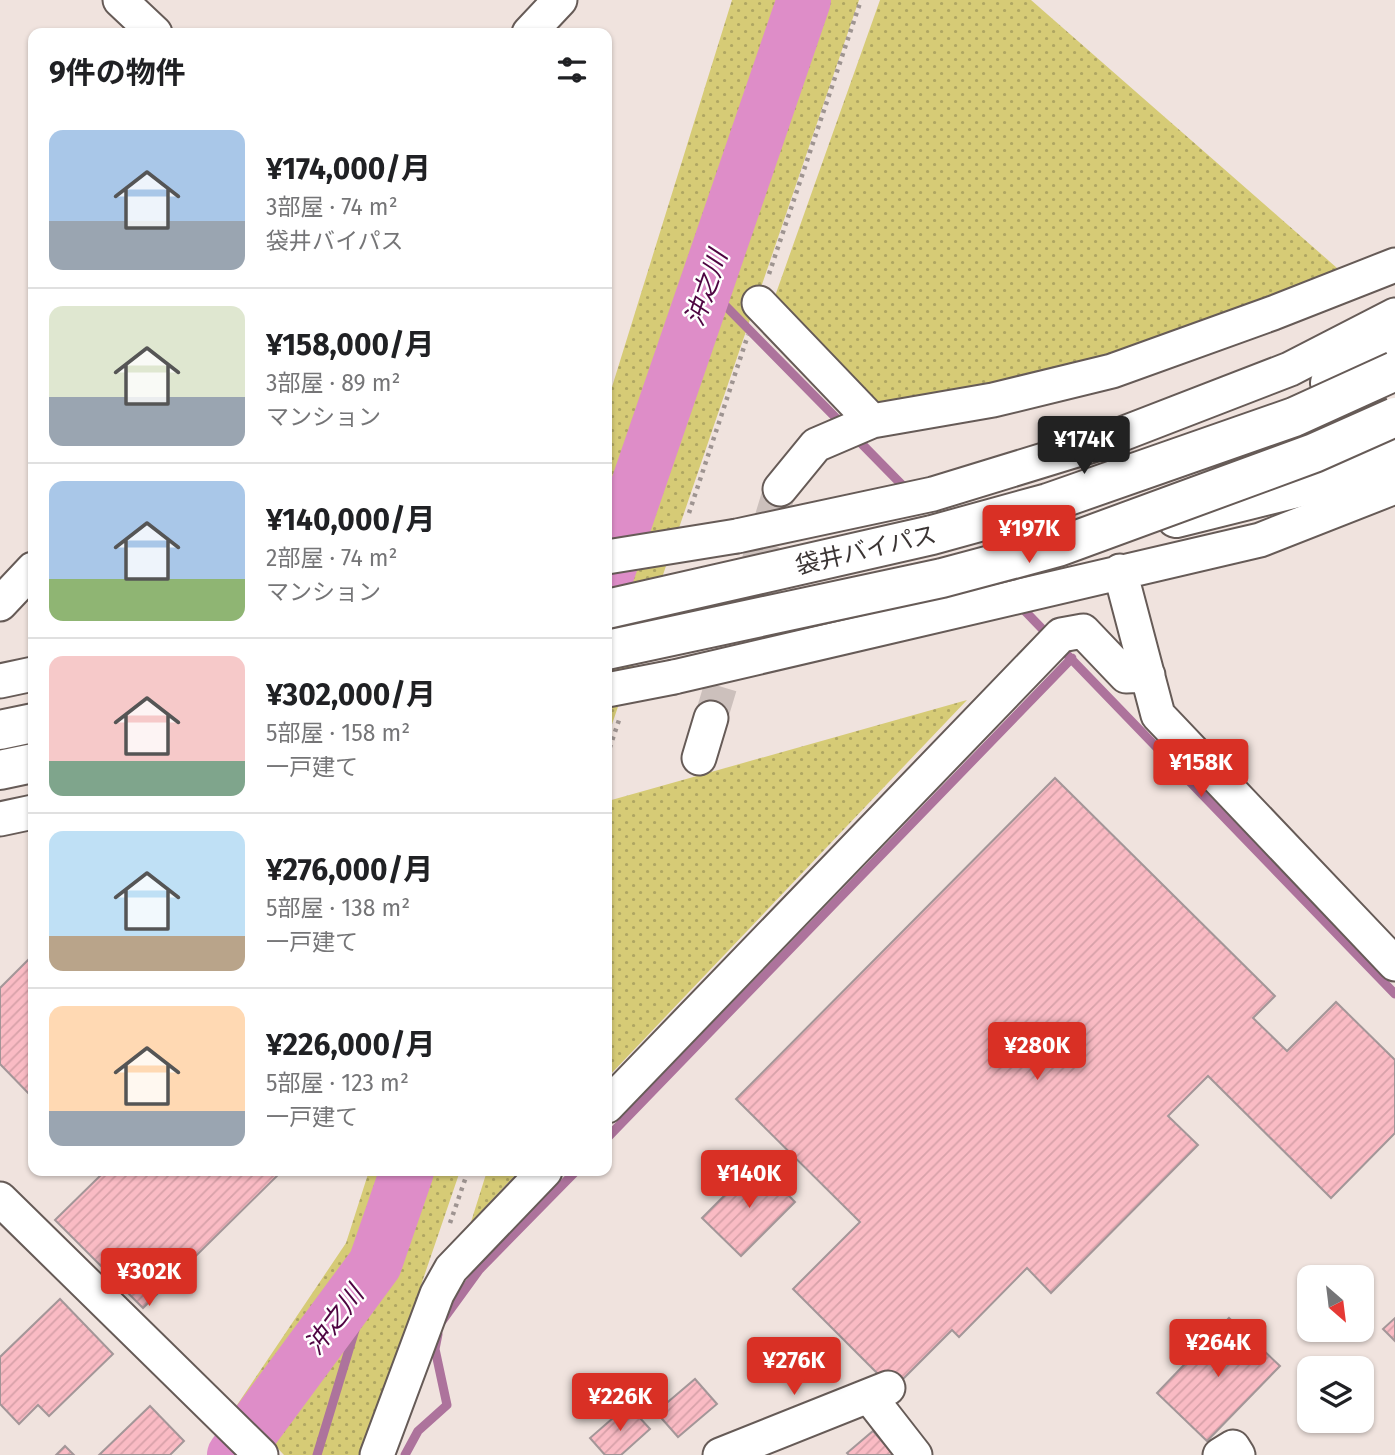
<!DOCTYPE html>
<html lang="ja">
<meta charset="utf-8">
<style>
:root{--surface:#fff;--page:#f2f2f2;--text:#202124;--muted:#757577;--line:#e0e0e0;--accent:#d93025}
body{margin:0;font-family:"Fira Sans","Noto Sans JP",sans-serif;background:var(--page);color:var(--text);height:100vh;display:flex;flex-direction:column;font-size:26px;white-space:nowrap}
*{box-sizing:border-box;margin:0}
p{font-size:23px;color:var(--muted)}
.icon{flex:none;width:38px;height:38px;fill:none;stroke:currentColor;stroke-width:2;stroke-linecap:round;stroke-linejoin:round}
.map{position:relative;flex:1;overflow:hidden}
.details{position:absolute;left:28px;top:28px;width:584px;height:1148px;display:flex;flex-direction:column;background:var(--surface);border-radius:14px;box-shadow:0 2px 5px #0004}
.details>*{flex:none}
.needle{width:46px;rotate:152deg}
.buttons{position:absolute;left:1297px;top:1265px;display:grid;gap:14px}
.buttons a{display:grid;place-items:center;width:77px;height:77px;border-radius:14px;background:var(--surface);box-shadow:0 2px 5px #0004;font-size:35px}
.price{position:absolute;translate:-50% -60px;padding:0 16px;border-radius:7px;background:var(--accent);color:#fff;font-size:23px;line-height:46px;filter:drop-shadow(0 2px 4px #0008)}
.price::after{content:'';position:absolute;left:50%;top:42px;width:21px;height:16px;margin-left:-10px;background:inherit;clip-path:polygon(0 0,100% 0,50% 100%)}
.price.on{background:#222;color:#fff}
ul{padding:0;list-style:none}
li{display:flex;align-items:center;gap:21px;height:175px;padding:0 21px}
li+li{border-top:2px solid var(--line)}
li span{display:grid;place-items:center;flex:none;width:196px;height:140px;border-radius:14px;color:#555}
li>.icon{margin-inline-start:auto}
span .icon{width:84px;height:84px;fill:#fffc;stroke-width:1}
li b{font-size:30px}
h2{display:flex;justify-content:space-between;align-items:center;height:84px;padding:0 21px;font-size:30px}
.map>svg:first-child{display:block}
.green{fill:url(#green-dots)}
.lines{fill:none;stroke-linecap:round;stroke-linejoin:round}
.stream{stroke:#ad739c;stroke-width:9}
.river{stroke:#de8dc8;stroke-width:54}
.building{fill:url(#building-hatch);stroke:#a39698;stroke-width:2}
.minor-tunnel{stroke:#ccc0bc;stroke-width:33;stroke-dasharray:33 17;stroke-linecap:butt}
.minor-casing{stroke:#665b57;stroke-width:37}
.highway-casing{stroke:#665b57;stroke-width:42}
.path{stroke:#9e9491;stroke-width:4.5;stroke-dasharray:3.5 5;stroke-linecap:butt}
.minor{stroke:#fff;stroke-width:33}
.highway{stroke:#fff;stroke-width:38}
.minor-bridge-casing{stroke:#665b57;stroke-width:37;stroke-linecap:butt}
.highway-bridge-casing{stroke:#665b57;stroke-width:42;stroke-linecap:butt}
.minor-bridge{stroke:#fff;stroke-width:33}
.highway-bridge{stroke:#fff;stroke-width:38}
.labels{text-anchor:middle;stroke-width:5;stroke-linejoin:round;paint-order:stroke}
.street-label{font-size:24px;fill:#3b3534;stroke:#fff}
.water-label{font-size:26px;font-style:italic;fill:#4e0441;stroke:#fff}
</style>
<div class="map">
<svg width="1395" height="1455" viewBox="0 0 1395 1455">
<defs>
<pattern id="green-dots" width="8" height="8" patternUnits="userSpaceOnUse" patternTransform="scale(1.75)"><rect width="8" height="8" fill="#d6cb76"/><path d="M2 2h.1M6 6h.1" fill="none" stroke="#afa662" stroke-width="1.8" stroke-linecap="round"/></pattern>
<pattern id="building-hatch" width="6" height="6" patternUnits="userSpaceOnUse" patternTransform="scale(1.75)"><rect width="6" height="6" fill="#fabbc4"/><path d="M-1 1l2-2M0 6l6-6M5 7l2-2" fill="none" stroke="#d7a1a9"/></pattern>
</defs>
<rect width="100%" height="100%" fill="#f0e3de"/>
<!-- green -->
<path class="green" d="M732,0H859L607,739V403Z
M880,0H1031L1353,282L1085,377L888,418L769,313Z
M967,700L607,1078L608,801Z
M369,1171H460L363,1455H284L237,1405L346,1243Z
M487,1171H519L471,1222Z"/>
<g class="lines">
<!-- stream -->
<path class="stream" d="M705,285L843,425
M853,435L907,490
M1019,605L1395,994
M607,1138L1072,658
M442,1321L479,1270L576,1171
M317,1455L375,1264
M405,1455L418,1431L447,1405L435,1349L438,1334"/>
<!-- river -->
<path class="river" d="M607,575L804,0
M234,1455L375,1264L407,1171"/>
</g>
<!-- building -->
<path class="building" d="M1055,778L1275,996L1253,1018L1287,1051L1336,1002L1395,1060V1133L1331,1198L1208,1076L1168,1116L1198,1145L1051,1293L1027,1268L959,1337L952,1330L893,1389L793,1289L860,1222L736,1099Z
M33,955V1098L0,1064V988Z
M757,1163L795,1202L741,1256L702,1218Z
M105,1171H282L143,1308L55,1220Z
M60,1299L113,1354L49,1416L38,1405L19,1424L0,1404V1357Z
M1229,1318L1280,1366L1207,1441L1157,1393Z
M1395,1318V1341L1383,1329Z
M695,1379L717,1404L678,1437L656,1412Z
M628,1405L650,1429L621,1455H605L590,1438Z
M150,1406L184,1441L170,1455H99Z
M873,1431L894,1455H849L847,1453Z
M65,1446L74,1455H56Z"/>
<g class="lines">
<!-- minor-tunnel -->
<path class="minor-tunnel" d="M711,718L780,489"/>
<defs>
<path id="minor" d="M120,0L155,33
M529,33L560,0
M759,303L872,421
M780,489L816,445L872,421L993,400L1112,371L1273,313L1395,265
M737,536L933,494L1096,444L1290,369L1395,315
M1120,571L1158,715L1395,964
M0,604L33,569
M674,677L1260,540L1395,487
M0,681L33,674
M699,758L711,718
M0,819L33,812
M607,1106L1061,635L1083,631L1126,676L1148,675
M0,1199L261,1455
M869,1396L915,1455
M377,1455L437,1294L451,1269L545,1171
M720,1455L888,1388
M1220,1455L1233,1447L1238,1455"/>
<path id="highway" d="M1330,383L1395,349
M1176,518L1317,483L1395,452
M0,730L33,723
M0,770L33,763"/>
</defs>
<!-- minor casing -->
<use href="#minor" class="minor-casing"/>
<!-- highway casing -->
<use href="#highway" class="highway-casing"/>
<!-- path -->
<path class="path" d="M769,274L861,0
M689,513L748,335
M607,756L619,720
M450,1223L468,1171"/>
<!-- minor -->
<use href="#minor" class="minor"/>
<!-- highway -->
<use href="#highway" class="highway"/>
<defs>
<path id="minor-bridge" d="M607,557L737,536
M607,690L674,677"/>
<path id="highway-bridge" d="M607,609L932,535L1048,503L1294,417L1395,371
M607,650L942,578L1058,547L1314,453L1395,417"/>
</defs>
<!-- minor-bridge casing -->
<use href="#minor-bridge" class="minor-bridge-casing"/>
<!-- highway-bridge casing -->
<use href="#highway-bridge" class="highway-bridge-casing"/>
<!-- minor-bridge -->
<use href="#minor-bridge" class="minor-bridge"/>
<!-- highway-bridge -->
<use href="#highway-bridge" class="highway-bridge"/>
</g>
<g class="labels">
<!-- street labels -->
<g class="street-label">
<text transform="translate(866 550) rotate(-13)" y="8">袋井バイパス</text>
</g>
<!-- water labels -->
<g class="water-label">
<text transform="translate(706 288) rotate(-71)" y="9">沖之川</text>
<text transform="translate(334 1320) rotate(-53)" y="9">沖之川</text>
</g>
</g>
</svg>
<div class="buttons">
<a><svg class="needle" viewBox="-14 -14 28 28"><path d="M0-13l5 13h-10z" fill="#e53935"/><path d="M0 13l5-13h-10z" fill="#757577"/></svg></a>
<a><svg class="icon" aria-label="layers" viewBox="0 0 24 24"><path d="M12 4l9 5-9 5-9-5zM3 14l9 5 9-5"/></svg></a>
</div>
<b class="price on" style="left:1084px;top:476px">¥174K</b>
<b class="price" style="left:1029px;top:565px">¥197K</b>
<b class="price" style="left:1201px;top:799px">¥158K</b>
<b class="price" style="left:1037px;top:1082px">¥280K</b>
<b class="price" style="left:749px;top:1210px">¥140K</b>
<b class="price" style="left:149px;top:1308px">¥302K</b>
<b class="price" style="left:1218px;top:1379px">¥264K</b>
<b class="price" style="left:794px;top:1397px">¥276K</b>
<b class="price" style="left:620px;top:1433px">¥226K</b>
<section class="details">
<h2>9件の物件<svg class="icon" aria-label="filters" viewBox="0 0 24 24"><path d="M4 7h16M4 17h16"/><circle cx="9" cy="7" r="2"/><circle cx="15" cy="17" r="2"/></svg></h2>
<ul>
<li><span style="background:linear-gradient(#a9c7e8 65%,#9aa5b1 0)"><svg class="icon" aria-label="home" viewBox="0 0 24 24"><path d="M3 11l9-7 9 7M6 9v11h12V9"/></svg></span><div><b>¥174,000/月</b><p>3部屋 · 74 m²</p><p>袋井バイパス</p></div></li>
<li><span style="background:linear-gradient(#dfe7d0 65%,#9aa5b1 0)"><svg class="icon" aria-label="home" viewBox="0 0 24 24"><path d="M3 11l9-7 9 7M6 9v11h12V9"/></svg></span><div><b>¥158,000/月</b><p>3部屋 · 89 m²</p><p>マンション</p></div></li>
<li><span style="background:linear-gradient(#a9c7e8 70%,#8fb573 0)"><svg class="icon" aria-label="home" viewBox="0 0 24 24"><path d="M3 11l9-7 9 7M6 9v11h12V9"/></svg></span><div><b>¥140,000/月</b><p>2部屋 · 74 m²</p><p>マンション</p></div></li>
<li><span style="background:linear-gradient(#f6c9c9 75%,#7fa58c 0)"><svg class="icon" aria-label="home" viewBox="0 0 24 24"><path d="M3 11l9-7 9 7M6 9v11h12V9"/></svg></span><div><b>¥302,000/月</b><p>5部屋 · 158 m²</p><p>一戸建て</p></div></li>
<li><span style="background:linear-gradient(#bfe0f5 75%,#b9a48a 0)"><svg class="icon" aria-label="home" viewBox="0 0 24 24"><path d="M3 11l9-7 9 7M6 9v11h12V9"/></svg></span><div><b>¥276,000/月</b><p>5部屋 · 138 m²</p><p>一戸建て</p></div></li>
<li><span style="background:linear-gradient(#ffd9b3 75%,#9aa5b1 0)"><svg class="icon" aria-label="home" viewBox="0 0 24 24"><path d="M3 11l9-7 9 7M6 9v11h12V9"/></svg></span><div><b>¥226,000/月</b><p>5部屋 · 123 m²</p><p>一戸建て</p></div></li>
</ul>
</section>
</div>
